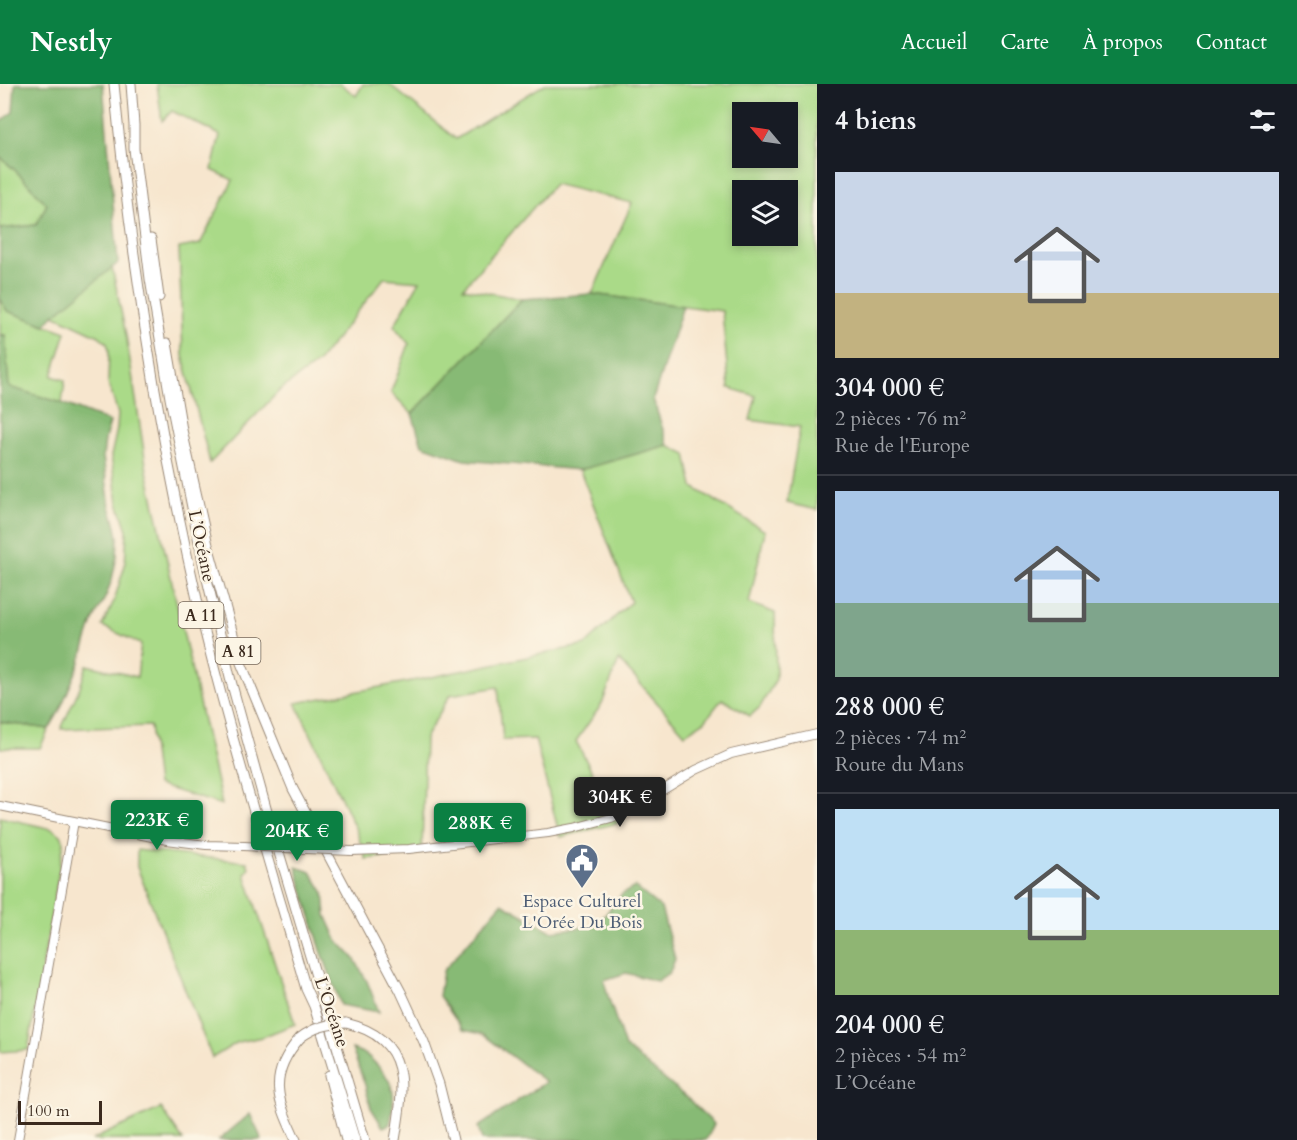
<!DOCTYPE html>
<html lang="fr">
<meta charset="utf-8">
<style>
:root{--surface:#171b24;--page:#20242c;--text:#f1f3f6;--muted:#9ea1a6;--line:#363941;--accent:#0b8043}
body{margin:0;font-family:Cardo,serif;background:var(--page);color:var(--text);height:100vh;display:flex;flex-direction:column;font-size:22px;white-space:nowrap}
*{box-sizing:border-box;margin:0}
p{font-size:20px;color:var(--muted)}
.icon{flex:none;width:33px;height:33px;fill:none;stroke:currentColor;stroke-width:2;stroke-linecap:round;stroke-linejoin:round}
.map{position:relative;flex:1;overflow:hidden}
.sheet{display:flex;flex-direction:column;background:var(--surface);width:480px}
.sheet>*{flex:none}
.needle{width:39px;rotate:299deg}
.buttons{position:absolute;left:732px;top:18px;display:grid;gap:12px}
.buttons a{display:grid;place-items:center;width:66px;height:66px;border-radius:0px;background:var(--surface);box-shadow:0 3px 9px #0003;font-size:30px}
.scale{position:absolute;left:18px;bottom:15px;width:84px;box-sizing:border-box;padding-left:6px;border:3px solid #3b2a1e;border-top:0;font-size:16px;line-height:21px;white-space:nowrap;color:#3b2a1e;-webkit-text-stroke:4px #fcf5e5;paint-order:stroke}
.price{position:absolute;translate:-50% -51px;padding:0 14px;border-radius:6px;background:var(--accent);color:#fff;font-size:20px;line-height:39px;filter:drop-shadow(0 2px 3px #0008)}
.price::after{content:'';position:absolute;left:50%;top:36px;width:18px;height:14px;margin-left:-9px;background:inherit;clip-path:polygon(0 0,100% 0,50% 100%)}
.price.selected{background:#222;color:#fff}
ul{padding:0;list-style:none}
li{display:grid;align-content:center;gap:12px;height:318px;padding:0 18px}
li+li{border-top:2px solid var(--line)}
li span{display:grid;place-items:center;height:186px;border-radius:0px;color:#555}
li>.icon{margin-inline-start:auto}
span .icon{width:108px;height:108px;fill:#fffc;stroke-width:1}
li b{font-size:26px}
h2{display:flex;justify-content:space-between;align-items:center;height:72px;padding:0 18px;font-size:26px}
header{display:flex;align-items:center;gap:36px;box-sizing:border-box;height:84px;padding:0 30px;background:var(--accent);color:#fff}
header strong{font-size:28px}
nav{display:flex;gap:33px;margin-inline-start:auto;font-size:21px}
main{display:flex;flex:1;min-height:0}
.map>svg:first-child{display:block}
.green{fill:#aada88;stroke:#728253;stroke-width:1.5;fill-rule:evenodd}
.forest{fill:#87ba74;stroke:#617249;stroke-width:1.5}
.lines{fill:none;stroke-linecap:round;stroke-linejoin:round}
.secondary-casing{stroke:#998876;stroke-width:10}
.highway-casing{stroke:#998876;stroke-width:11}
.secondary{stroke:#fff;stroke-width:8}
.highway{stroke:#fff;stroke-width:9}
.secondary-bridge-casing{stroke:#998876;stroke-width:10;stroke-linecap:butt}
.highway-bridge-casing{stroke:#998876;stroke-width:11;stroke-linecap:butt}
.secondary-bridge{stroke:#fff;stroke-width:8}
.highway-bridge{stroke:#fff;stroke-width:9}
.labels{text-anchor:middle;stroke-width:5;stroke-linejoin:round;paint-order:stroke}
.shield{fill:#fcf5e5;stroke:#75675a;stroke-width:1.5}
.shield-label{font-size:16px;font-weight:bold;fill:#3b2a1e}
.street-label{font-size:18px;fill:#3b2a1e;stroke:#fcf5e5}
.service-label{font-size:18px;fill:#4e5e75;stroke:#fcf5e5}
</style>
<header>
<strong>Nestly</strong>
<nav><a>Accueil</a><a>Carte</a><a>À propos</a><a>Contact</a></nav>
</header>
<main>
<div class="map">
<svg width="817" height="1056" viewBox="0 0 817 1056">
<rect width="100%" height="100%" fill="#fcf5e5"/>
<filter id="ink" filterUnits="userSpaceOnUse"><feTurbulence type="fractalNoise" baseFrequency=".0167" numOctaves="2"/><feDisplacementMap in="SourceGraphic" scale="12" xChannelSelector="R" yChannelSelector="G"/><feConvolveMatrix kernelMatrix="1 2 1 2 8 2 1 2 1" color-interpolation-filters="sRGB"/></filter>
<filter id="wash" filterUnits="userSpaceOnUse"><feTurbulence type="fractalNoise" baseFrequency=".008" numOctaves="4" result="noise"/><feDisplacementMap in="SourceGraphic" scale="24" xChannelSelector="R" yChannelSelector="G"/><feGaussianBlur stdDeviation="1.35" result="paint"/><feColorMatrix in="noise" values="0 0 0 0 0 0 0 0 0 0 0 0 0 0 0 0 0 1.4 0 .05"/><feComposite in="paint" operator="in"/></filter>
<g filter="url(#wash)">
<rect width="100%" height="100%" fill="#f7e6ce"/>
<!-- green -->
<path class="green" d="M157,0H341L356,12L363,0H389L456,55L545,0H817V426L787,419L800,343L750,336L756,312L729,304L722,227L592,210L632,119L554,100L463,204L522,215L412,330L391,308L409,260L394,242L420,197L384,194L318,278L279,307L210,379L183,272L179,164L200,160L233,96L212,86L220,51L172,27L162,37ZM742,28H788V74H742ZM742,106H788V152H742Z
M0,73L17,88L47,120L36,141L0,145Z
M112,183L126,251L147,387L222,721L157,701L150,642L61,645L80,603L87,581L137,593L141,560L102,542L114,517L125,481L127,446L118,419L111,372L117,345L118,330L108,298L109,266L107,259L99,252L54,231Z
M0,214L7,227L66,248L52,292L65,296L62,319L8,303L5,251H0Z
M668,361L686,370L693,403L765,447L749,519L775,529L776,595L760,623L750,632L722,615L705,637L685,650L619,576L602,620L576,657L618,739L560,753L535,655L503,656L498,603L450,611L425,654L422,768L366,775L356,746L296,619L422,595L585,561L631,518L580,386Z
M0,638L49,645L40,664H0Z
M0,733L52,745L61,751L64,758L28,966L0,968Z
M137,766L247,778L249,784L245,790L295,940L262,953L238,958L212,974L137,783Z
M161,1024L183,1056H92Z"/>
<!-- forest -->
<path class="forest" d="M15,0H103L118,179L54,231L45,241L7,227L0,214V145L36,141L47,120L17,88L0,73V39L13,28Z
M592,210L683,222L653,315L668,361L580,386L464,376L422,361L412,330L522,215Z
M0,251H5L9,303L62,319L110,338L105,355L103,373L110,423L115,438L118,453L117,472L112,495L106,512L93,537L79,581L59,628L49,645L0,638Z
M296,783L311,788L324,809L326,831L337,856L354,874L367,897L379,928L341,921L321,866Z
M635,803L661,824L675,875L670,888L657,897L626,889L604,896L608,912L625,963L687,1014L714,1040L706,1056H482L478,1043L546,998L482,950L463,946L439,912L443,887L502,819L551,847L596,842L622,810Z
M352,965C368,970 368,972 379,983C397,1002 395,1016 390,1040L383,1043L371,1024L365,1001Z
M250,1030L262,1056H219Z"/>
</g>
<g filter="url(#ink)">
<g class="lines">
<defs>
<path id="secondary" d="M0,722L167,756L206,761L244,762
M351,767L409,765L548,749L574,744L611,734L635,723L696,686L731,670L817,650
M18,1056L74,737"/>
<path id="highway" d="M114,0C131,176 159,351 199,524C230,652 269,778 306,905L314,922L355,1056
M131,0L134,41V65L150,195L170,314L203,478L231,597L269,735L365,1056
M151,155L159,213
M167,259L182,346L208,461L241,579L293,705L401,908L424,958L439,1000L453,1056
M346,939C412,955 404,1003 395,1056
M329,991L346,1056
M296,1056C277,1016 267,991 300,954"/>
</defs>
<!-- secondary casing -->
<use href="#secondary" class="secondary-casing"/>
<!-- highway casing -->
<use href="#highway" class="highway-casing"/>
<!-- secondary -->
<use href="#secondary" class="secondary"/>
<!-- highway -->
<use href="#highway" class="highway"/>
<defs>
<path id="secondary-bridge" d="M244,762L351,767"/>
<path id="highway-bridge" d="M300,954C314,943 328,940 346,939"/>
</defs>
<!-- secondary-bridge casing -->
<use href="#secondary-bridge" class="secondary-bridge-casing"/>
<!-- highway-bridge casing -->
<use href="#highway-bridge" class="highway-bridge-casing"/>
<!-- secondary-bridge -->
<use href="#secondary-bridge" class="secondary-bridge"/>
<!-- highway-bridge -->
<use href="#highway-bridge" class="highway-bridge"/>
</g>
</g>
<!-- icons -->
<defs>
<symbol id="civic-pin" viewBox="-11 -11 22 30"><path d="M0 17L-7.5 6A9.5 9.5 0 1 1 7.5 6Z" fill="#5c6f8a" stroke="#fcf5e5"/><path d="M-.6-6.5H3V-4.5H.6V-3L4-1V1h2V6H-6V1h2V-1L-.6-3ZM-1.2 2.5V6h2.4V2.5Z" fill="#fff"/></symbol>
</defs>
<g fill-rule="evenodd">
<use href="#civic-pin" x="563" y="757" width="38" height="52"/>
</g>
<g class="labels">
<!-- shield labels -->
<g class="shield">
<rect x="178.5" y="518" width="45" height="26" rx="4.5"/>
<rect x="215.5" y="554" width="45" height="26" rx="4.5"/>
</g>
<g class="shield-label">
<text x="201" y="537">A 11</text>
<text x="238" y="573">A 81</text>
</g>
<!-- street labels -->
<g class="street-label">
<text transform="translate(202 462) rotate(78)" y="6">L’Océane</text>
<text transform="translate(332 928) rotate(71)" y="6">L’Océane</text>
</g>
<!-- service labels -->
<g class="service-label">
<text x="582" y="823">Espace Culturel<tspan x="582" dy="21">L'Orée Du Bois</tspan></text>
</g>
</g>
</svg>
<div class="buttons">
<a><svg class="needle" viewBox="-14 -14 28 28"><path d="M0-13l5 13h-10z" fill="#e53935"/><path d="M0 13l5-13h-10z" fill="#9ea1a6"/></svg></a>
<a><svg class="icon" aria-label="layers" viewBox="0 0 24 24"><path d="M12 4l9 5-9 5-9-5zM3 14l9 5 9-5"/></svg></a>
</div>
<div class="scale">100 m</div>
<b class="price selected" style="left:620px;top:744px">304K €</b>
<b class="price" style="left:157px;top:767px">223K €</b>
<b class="price" style="left:480px;top:770px">288K €</b>
<b class="price" style="left:297px;top:778px">204K €</b>
</div>
<section class="sheet">
<h2>4 biens<svg class="icon" aria-label="filters" viewBox="0 0 24 24"><path d="M4 7h16M4 17h16"/><circle cx="9" cy="7" r="2"/><circle cx="15" cy="17" r="2"/></svg></h2>
<ul>
<li><span style="background:linear-gradient(#c9d6e8 65%,#c2b280 0)"><svg class="icon" aria-label="home" viewBox="0 0 24 24"><path d="M3 11l9-7 9 7M6 9v11h12V9"/></svg></span><div><b>304 000 €</b><p>2 pièces · 76 m²</p><p>Rue de l'Europe</p></div></li>
<li><span style="background:linear-gradient(#a9c7e8 60%,#7fa58c 0)"><svg class="icon" aria-label="home" viewBox="0 0 24 24"><path d="M3 11l9-7 9 7M6 9v11h12V9"/></svg></span><div><b>288 000 €</b><p>2 pièces · 74 m²</p><p>Route du Mans</p></div></li>
<li><span style="background:linear-gradient(#bfe0f5 65%,#8fb573 0)"><svg class="icon" aria-label="home" viewBox="0 0 24 24"><path d="M3 11l9-7 9 7M6 9v11h12V9"/></svg></span><div><b>204 000 €</b><p>2 pièces · 54 m²</p><p>L’Océane</p></div></li>
</ul>
</section>
</main>
